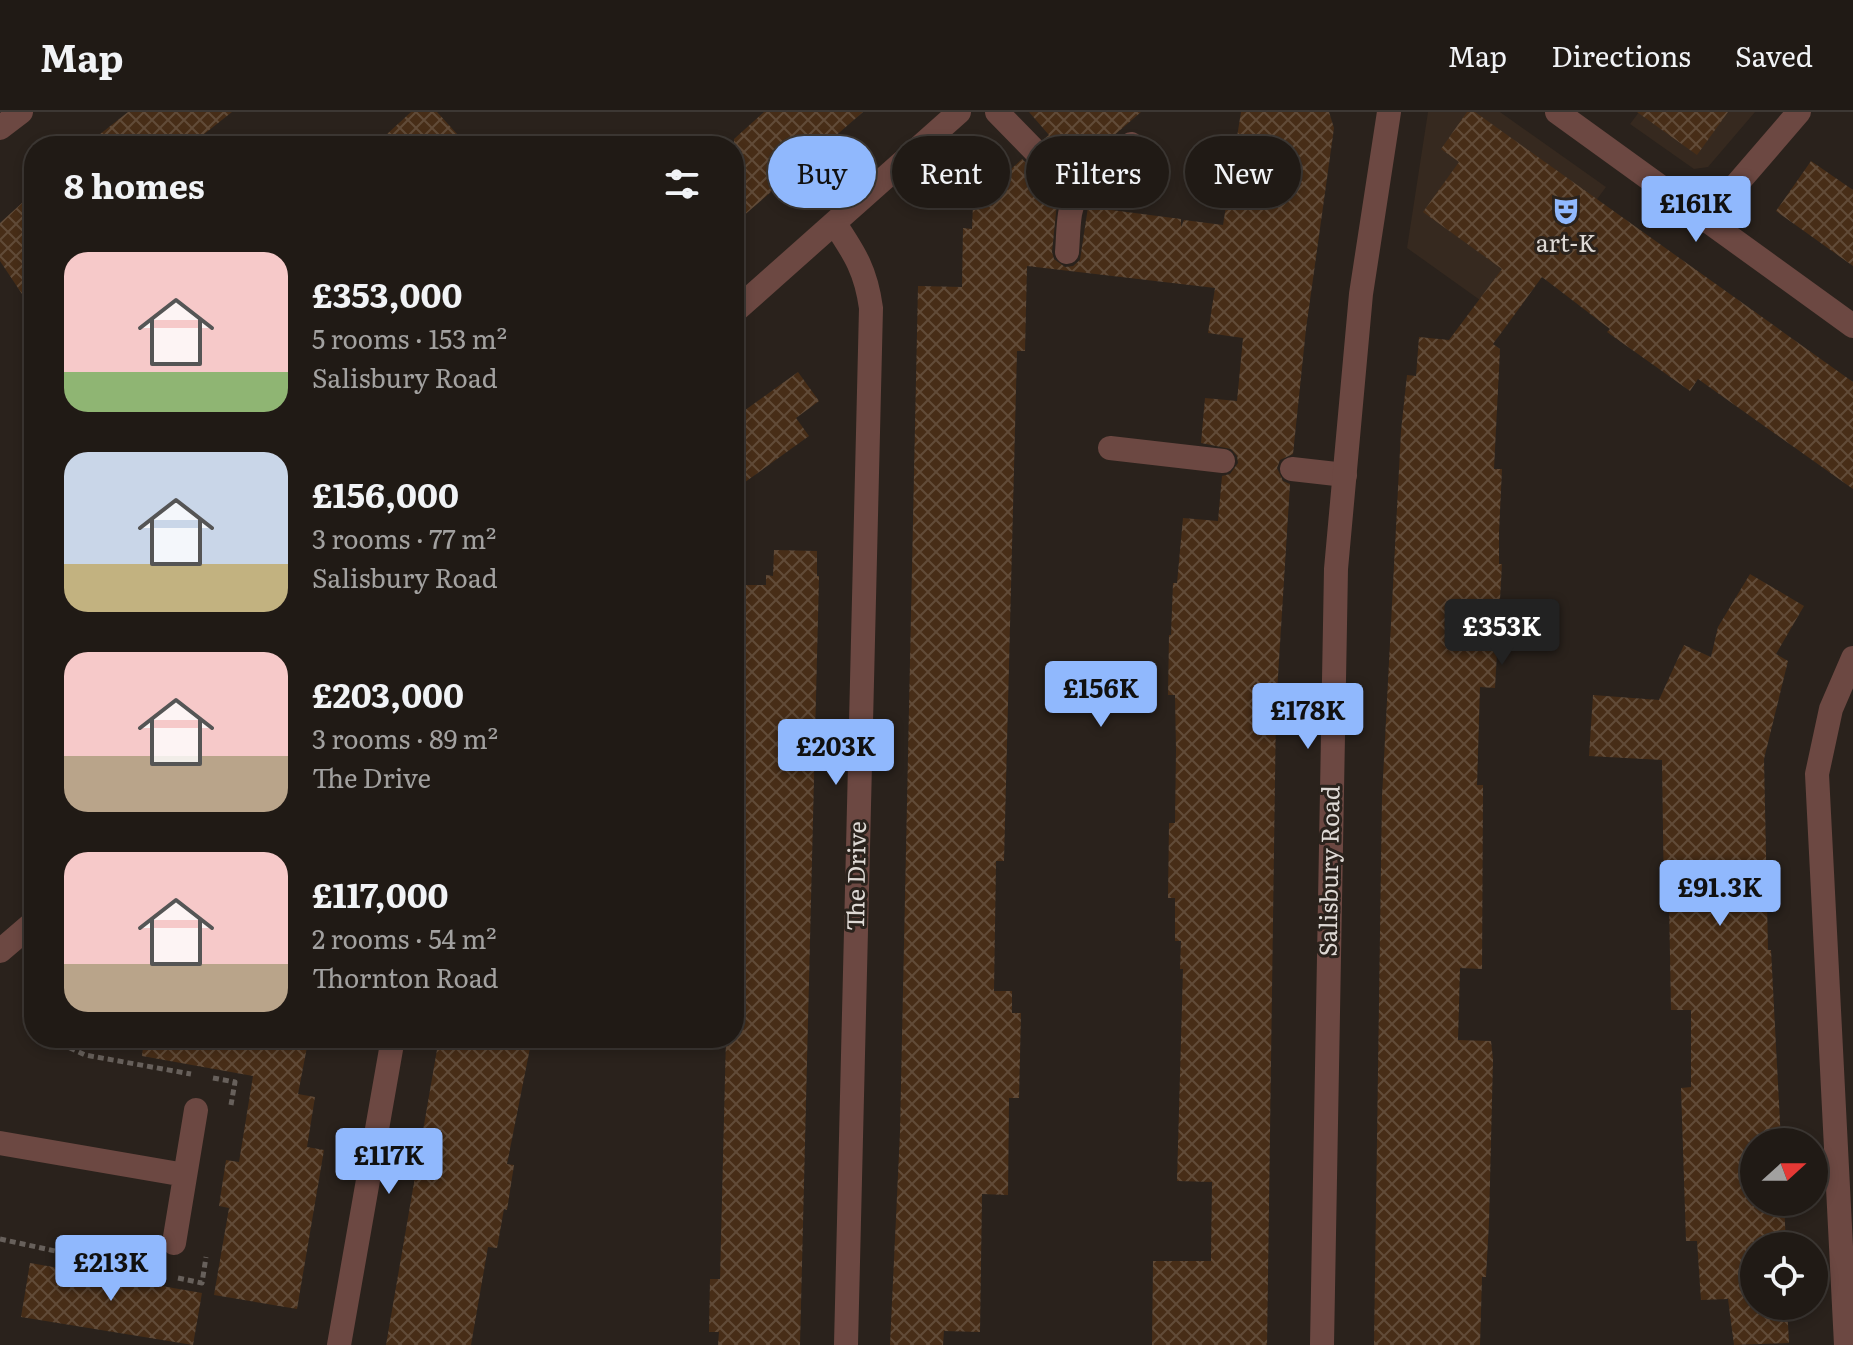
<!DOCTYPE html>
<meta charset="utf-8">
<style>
:root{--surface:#201a15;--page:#2d2722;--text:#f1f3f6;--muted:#a2a1a0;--line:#3d3834;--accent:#90b8fd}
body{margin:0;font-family:Literata,serif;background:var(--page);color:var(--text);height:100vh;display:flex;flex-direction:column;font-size:30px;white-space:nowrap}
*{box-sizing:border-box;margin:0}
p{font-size:26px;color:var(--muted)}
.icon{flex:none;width:44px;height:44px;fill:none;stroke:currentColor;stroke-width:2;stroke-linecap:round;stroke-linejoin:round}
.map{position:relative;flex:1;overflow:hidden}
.side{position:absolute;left:24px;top:24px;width:720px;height:912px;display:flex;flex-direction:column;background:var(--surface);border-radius:32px;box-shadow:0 4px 12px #0003,0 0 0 2px var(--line)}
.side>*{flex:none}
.top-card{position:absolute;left:768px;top:24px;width:760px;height:72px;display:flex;gap:16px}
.needle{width:52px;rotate:69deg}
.tools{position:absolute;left:1740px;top:1016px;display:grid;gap:16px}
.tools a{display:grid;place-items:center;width:88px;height:88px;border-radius:50%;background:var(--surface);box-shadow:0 4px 12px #0003,0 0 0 2px var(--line);font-size:40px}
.price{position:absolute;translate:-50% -68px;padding:0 18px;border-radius:8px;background:var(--accent);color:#111;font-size:26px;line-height:52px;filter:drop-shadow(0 2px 4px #0008)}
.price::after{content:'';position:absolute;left:50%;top:48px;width:24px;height:18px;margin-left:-12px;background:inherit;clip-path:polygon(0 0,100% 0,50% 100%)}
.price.current{background:#222;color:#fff}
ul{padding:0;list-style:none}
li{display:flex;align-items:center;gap:24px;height:200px;padding:0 40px}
li span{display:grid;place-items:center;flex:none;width:224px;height:160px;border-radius:24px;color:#555}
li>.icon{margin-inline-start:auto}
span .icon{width:96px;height:96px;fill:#fffc;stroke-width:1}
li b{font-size:34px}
h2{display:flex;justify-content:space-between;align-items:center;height:96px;padding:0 40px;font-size:34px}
.chip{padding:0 28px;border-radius:36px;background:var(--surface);box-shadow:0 4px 12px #0003,0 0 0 2px var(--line);font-size:28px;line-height:72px}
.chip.current{background:var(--accent);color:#111}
header{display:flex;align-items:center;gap:48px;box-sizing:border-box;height:112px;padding:0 40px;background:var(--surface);border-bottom:2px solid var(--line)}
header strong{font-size:38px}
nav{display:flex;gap:44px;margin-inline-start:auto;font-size:28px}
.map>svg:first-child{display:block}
.built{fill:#36291f}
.building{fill:url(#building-cross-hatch)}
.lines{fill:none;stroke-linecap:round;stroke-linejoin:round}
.path{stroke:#67605b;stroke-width:5;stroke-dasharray:6 4;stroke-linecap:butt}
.service{stroke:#6c4842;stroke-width:24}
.minor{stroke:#6c4842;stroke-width:24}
.labels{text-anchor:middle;stroke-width:6;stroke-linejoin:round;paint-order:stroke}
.poi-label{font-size:24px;fill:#ded9d5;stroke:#2a221c}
.street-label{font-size:24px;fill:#ded9d5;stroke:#2a221c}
</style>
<header>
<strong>Map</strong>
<nav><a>Map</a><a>Directions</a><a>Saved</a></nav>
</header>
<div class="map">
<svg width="1853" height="1233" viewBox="0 0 1853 1233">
<defs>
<pattern id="building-cross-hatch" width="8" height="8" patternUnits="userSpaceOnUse" patternTransform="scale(2)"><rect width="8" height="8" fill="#472d17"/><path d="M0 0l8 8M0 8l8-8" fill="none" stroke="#614b38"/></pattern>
</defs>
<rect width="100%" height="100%" fill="#2a221c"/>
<!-- built -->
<path class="built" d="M1428,0H1500L1606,75L1508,208L1407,136Z
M1639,0H1755L1708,55L1694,57L1630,12Z"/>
<!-- building -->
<path class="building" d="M128,0H232L189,34H85Z
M411,0H437L468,34H374Z
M764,0H863L734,112V27Z
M1029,0H1141L1074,58L1044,27L1049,23Z
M1241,0H1329L1334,16L1306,217L1293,342L1280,348L1277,356L1283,369L1290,372L1276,596L1267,1233H1152L1153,1149H1211L1212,1070L1177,1069L1183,857H1180L1181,829H1175V786H1168L1169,711H1175L1176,638L1175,583H1168L1169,523H1171L1173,471H1177L1183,406L1218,409L1222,364L1230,362L1238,351L1237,344L1231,337L1201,331L1205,286L1237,289L1243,226L1208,221L1215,176L1027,154L1025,239H1017L1004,749H996L994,879H1012V901H1021L1019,986H1009L1008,1083L982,1082L980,1220L944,1219L943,1233H890L900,1020L918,174L962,175L963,116L972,117L973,92L1022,47L1052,77L1039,89L1057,91L1052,140L1054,147L1065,155L1073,154L1080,148L1088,95L1181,107V115L1184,108L1223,113Z
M1467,0H1475L1853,270V377L1698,267L1690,279L1607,220L1610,217L1542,165L1493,232L1500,237L1494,357H1502L1499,420V452H1502L1495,576L1480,575L1477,673H1483L1482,857L1460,856L1458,928L1491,929L1493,947L1489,1110L1486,1165H1482L1480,1233H1374L1382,685L1401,319L1407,263L1416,264L1419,225L1449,228L1502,157L1423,100L1459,50L1441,37Z
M1637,0H1728L1697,43Z
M1811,49L1853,78V154L1776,99Z
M34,80V200L0,149V111Z
M798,260L819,289L796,306L809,324L734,378V306Z
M774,438L817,439V464H819L800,1233H718L719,1220H709L710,1167H720L726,926H734V473H766V463L773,464Z
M1750,462L1804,494L1776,542L1788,549L1764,647L1768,838H1771L1781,1030H1754V1090H1784L1786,1134H1754V1194H1787L1789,1231L1734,1233L1728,1187L1701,1188L1697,1129H1686L1681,976L1691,975V898H1671L1669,789H1664L1662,648L1589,644L1593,583L1659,588L1684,533L1711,545L1718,515Z
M144,926H256L307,935L298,982L315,985L307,1035L324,1038L297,1197L214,1183L229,1096L219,1094L226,1048L239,1050L253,964L142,944Z
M439,926H532L507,1052L514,1053L507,1098L504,1097L497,1136L488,1135L471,1233H386Z
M30,1151L82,1160L84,1155L150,1166V1172L202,1181L193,1233L21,1205Z"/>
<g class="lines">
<!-- path -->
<path class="path" d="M67,926L70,936L85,943L191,962
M213,966L235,970L231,993
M0,1127L157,1161
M178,1166L202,1171L206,1145"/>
<!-- service -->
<path class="service" d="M997,0L1078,83
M1067,140C1068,128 1068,115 1070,102C1075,71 1108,50 1131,32
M1110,336L1223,349
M1292,357L1345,363
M0,1031L185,1063
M174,1131L196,998"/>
<!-- minor -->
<path class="minor" d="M1557,0L1853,214
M0,16L21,0
M1705,109L1799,0
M835,112C855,142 866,159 871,196L846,1233
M734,200L959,0
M0,839L34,810
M339,1233L393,926
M1322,1233L1336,457L1361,182L1389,0
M1846,1233L1817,662L1831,597L1853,546"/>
</g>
<!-- icons -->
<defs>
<symbol id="theatre-bare" viewBox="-9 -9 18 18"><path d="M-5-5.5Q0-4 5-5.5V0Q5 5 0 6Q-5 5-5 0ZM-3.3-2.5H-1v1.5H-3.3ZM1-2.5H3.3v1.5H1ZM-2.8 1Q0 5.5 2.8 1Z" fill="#90b8fd" stroke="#2a221c" stroke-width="2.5" paint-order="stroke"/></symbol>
</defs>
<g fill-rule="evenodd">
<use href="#theatre-bare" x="1546" y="79" width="40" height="40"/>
</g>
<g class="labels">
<!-- poi labels -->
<g class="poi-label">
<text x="1566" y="140">art-K</text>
</g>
<!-- street labels -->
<g class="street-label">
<text transform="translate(1330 759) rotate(-89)" y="8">Salisbury Road</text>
<text transform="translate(857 764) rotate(-89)" y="8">The Drive</text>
</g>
</g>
</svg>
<div class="tools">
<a><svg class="needle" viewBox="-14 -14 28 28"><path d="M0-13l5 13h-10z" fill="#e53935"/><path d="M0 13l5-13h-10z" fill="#a2a1a0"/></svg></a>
<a><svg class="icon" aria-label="locate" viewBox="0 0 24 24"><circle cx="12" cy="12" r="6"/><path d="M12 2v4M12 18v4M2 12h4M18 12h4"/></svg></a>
</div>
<b class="price" style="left:1696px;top:132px">£161K</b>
<b class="price current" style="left:1502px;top:555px">£353K</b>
<b class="price" style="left:1101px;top:617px">£156K</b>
<b class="price" style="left:1308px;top:639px">£178K</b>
<b class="price" style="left:836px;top:675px">£203K</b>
<b class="price" style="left:1720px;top:816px">£91.3K</b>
<b class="price" style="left:389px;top:1084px">£117K</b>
<b class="price" style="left:111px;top:1191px">£213K</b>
<div class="top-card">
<a class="chip current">Buy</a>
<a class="chip">Rent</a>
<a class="chip">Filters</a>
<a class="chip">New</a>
</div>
<section class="side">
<h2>8 homes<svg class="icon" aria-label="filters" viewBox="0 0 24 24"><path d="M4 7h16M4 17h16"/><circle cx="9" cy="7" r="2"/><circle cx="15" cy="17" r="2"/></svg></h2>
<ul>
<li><span style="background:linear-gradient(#f6c9c9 75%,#8fb573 0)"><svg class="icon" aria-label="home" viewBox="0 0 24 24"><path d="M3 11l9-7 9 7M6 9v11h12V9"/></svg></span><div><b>£353,000</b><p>5 rooms · 153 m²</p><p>Salisbury Road</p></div></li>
<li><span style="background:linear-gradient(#c9d6e8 70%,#c2b280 0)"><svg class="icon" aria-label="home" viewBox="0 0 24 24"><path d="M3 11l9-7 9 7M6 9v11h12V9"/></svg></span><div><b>£156,000</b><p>3 rooms · 77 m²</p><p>Salisbury Road</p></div></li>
<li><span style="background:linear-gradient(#f6c9c9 65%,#b9a48a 0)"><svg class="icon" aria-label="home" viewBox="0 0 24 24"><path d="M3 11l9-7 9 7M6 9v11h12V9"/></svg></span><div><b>£203,000</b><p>3 rooms · 89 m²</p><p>The Drive</p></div></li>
<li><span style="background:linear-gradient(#f6c9c9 70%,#b9a48a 0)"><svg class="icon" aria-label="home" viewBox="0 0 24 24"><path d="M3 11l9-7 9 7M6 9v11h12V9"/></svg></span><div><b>£117,000</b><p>2 rooms · 54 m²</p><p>Thornton Road</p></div></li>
</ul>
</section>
</div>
